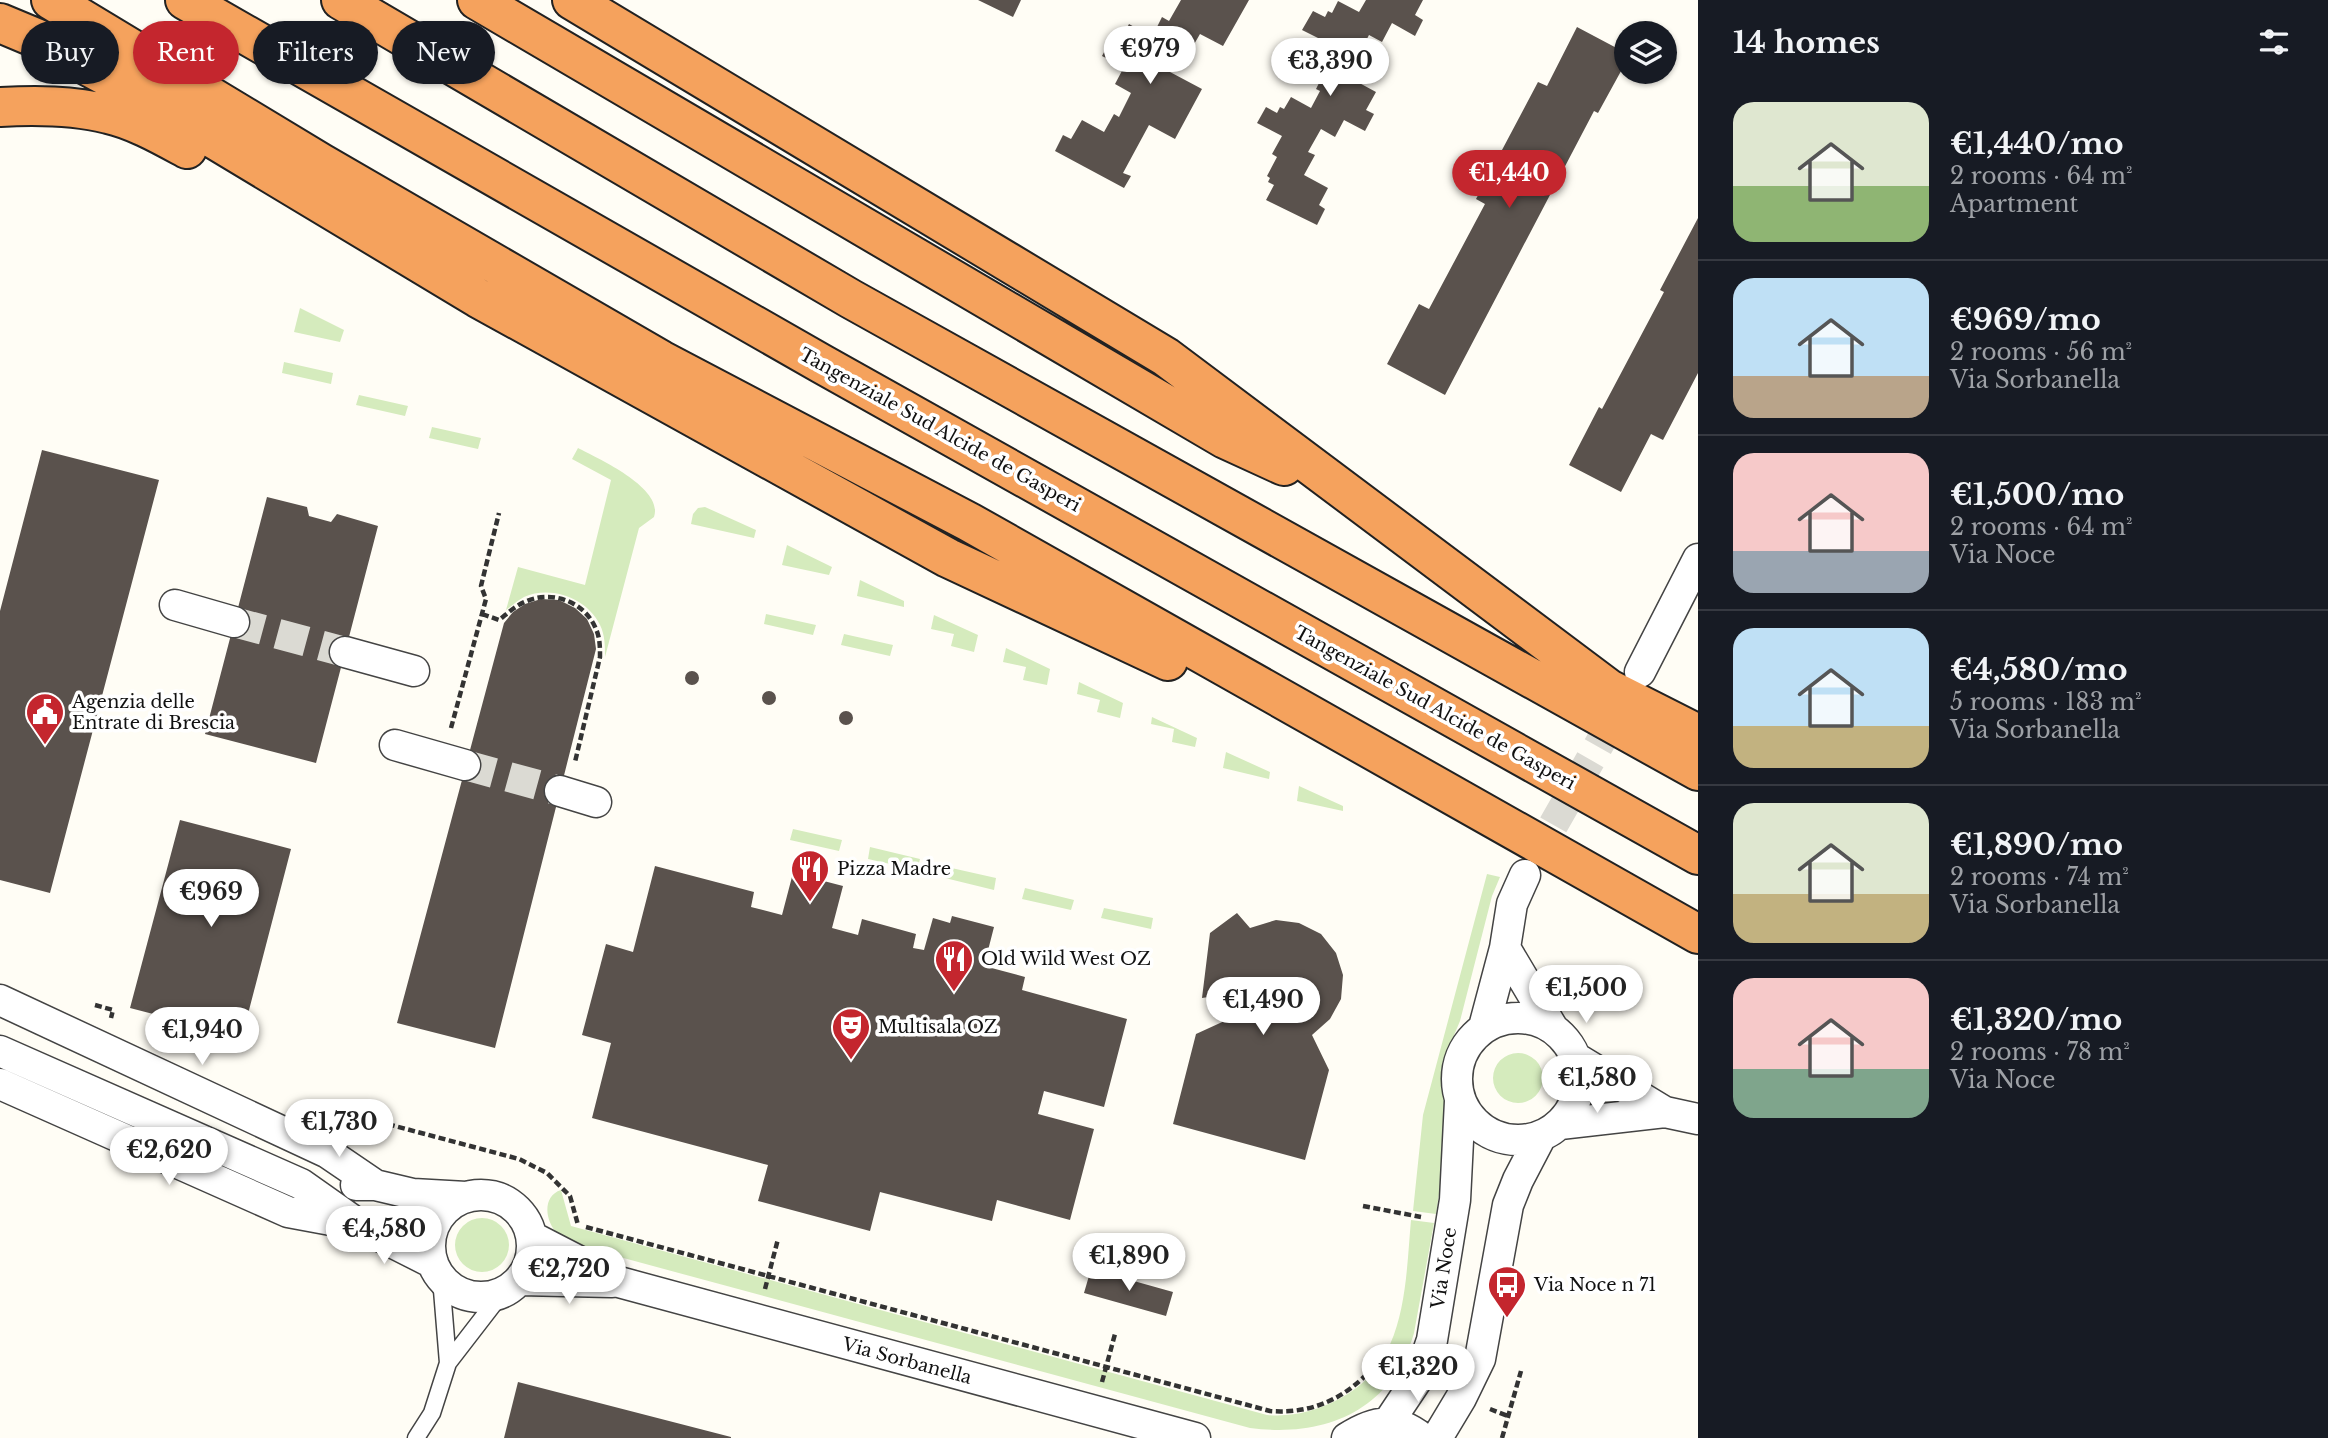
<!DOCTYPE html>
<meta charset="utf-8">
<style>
:root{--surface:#171b24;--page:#20242c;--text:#f1f3f6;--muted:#9ea1a6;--line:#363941;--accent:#c4262e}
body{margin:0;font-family:"Libre Baskerville",serif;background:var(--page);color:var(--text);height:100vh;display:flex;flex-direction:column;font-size:26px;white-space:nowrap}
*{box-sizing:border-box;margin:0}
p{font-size:23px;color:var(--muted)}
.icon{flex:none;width:38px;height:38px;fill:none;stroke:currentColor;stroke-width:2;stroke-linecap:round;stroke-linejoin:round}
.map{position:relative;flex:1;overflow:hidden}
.drawer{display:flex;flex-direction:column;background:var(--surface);width:630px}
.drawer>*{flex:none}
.hud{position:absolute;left:21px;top:21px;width:665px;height:63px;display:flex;gap:14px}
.buttons{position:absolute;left:1614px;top:21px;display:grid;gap:14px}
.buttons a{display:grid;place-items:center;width:63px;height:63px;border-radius:50%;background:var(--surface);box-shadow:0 2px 5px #0004;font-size:35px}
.price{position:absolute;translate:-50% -60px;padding:0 16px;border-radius:24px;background:#fff;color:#222;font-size:23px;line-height:46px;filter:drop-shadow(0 2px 4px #0008)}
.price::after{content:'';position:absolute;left:50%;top:42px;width:21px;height:16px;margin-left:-10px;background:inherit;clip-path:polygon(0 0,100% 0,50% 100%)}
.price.selected{background:var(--accent);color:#fff}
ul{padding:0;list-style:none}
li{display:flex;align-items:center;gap:21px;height:175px;padding:0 35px}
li+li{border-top:2px solid var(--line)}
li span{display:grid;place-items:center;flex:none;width:196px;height:140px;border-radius:21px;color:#555}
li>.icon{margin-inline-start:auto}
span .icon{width:84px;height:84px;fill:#fffc;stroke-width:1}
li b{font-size:30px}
h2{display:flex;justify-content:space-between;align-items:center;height:84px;padding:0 35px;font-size:30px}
.chip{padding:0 24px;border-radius:32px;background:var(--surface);box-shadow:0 2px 5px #0004;font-size:24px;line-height:63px}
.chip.selected{background:var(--accent);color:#fff}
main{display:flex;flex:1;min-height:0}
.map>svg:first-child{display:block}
.green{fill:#d5ebbd}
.building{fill:#5a524d}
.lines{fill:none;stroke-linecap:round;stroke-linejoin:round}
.street-tunnel{stroke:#dbdad3;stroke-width:30;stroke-dasharray:30 15;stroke-linecap:butt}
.lane-casing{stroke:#444;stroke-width:19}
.street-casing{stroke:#444;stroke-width:33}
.highway-casing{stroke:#222;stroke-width:42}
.path{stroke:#333;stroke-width:4.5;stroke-dasharray:7 3.5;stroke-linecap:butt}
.lane{stroke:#fff;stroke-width:16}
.street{stroke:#fff;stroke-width:30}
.highway{stroke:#f5a25d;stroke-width:38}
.labels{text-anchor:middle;stroke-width:7;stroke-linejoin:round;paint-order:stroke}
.street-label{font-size:18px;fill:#111;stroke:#fff}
.poi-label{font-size:18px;fill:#111;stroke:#fff;text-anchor:start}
</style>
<main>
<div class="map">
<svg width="1698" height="1438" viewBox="0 0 1698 1438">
<rect width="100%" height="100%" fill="#fffdf5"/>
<!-- green -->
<path class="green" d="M300,308L344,330L340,342L294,332Z
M284,362L333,373L331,384L282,373Z
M359,395L408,406L405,416L356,405Z
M432,427L481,438L478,449L429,438Z
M578,448C599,459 664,488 654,517L639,528L605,657C605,646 605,635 600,625C587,598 551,585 524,597C518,600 512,606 506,610L518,567L585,585L611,480L572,459Z
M705,507L756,530L754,538L691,524L693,514L698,508Z
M787,545L832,567L829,575L782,565Z
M860,580L904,601V607L857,596Z
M766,614L816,625L813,635L764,624Z
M934,615L978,635L974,652L951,646L954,634L931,629Z
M844,634L893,645L890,656L841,645Z
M1006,648L1050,669L1047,685L1023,680L1026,667L1003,662Z
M1079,682L1123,703L1120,718L1097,712L1100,700L1077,694Z
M1152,717L1197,738L1195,747L1172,742L1174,729L1151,724Z
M1226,752L1270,772L1269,779L1223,768Z
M1299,786L1343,806V811L1297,801Z
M793,829L842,840L839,851L790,840Z
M870,847L920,859L917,870L868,859Z
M947,867L996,878L994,890L945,878Z
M1487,874L1500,877L1492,896L1460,1021L1443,1061L1441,1080L1446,1112L1447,1140L1436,1214L1413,1211L1423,1115Z
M1025,888L1074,900L1071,910L1022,899Z
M1104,908L1153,918L1151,929L1101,918Z
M1493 1078a25 25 0 1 1 50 0a25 25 0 1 1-50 0Z
M561,1190L571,1226L1267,1415C1294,1417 1316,1411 1339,1399C1407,1364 1405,1286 1411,1220L1434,1223L1414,1333C1392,1410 1326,1438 1250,1428L583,1247C574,1243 564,1240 557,1233C545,1221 542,1196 561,1190Z
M455 1245a27 27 0 1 1 54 0a27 27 0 1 1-54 0Z"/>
<!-- building -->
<path class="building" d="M978,0H1021L1013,17Z
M1181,0H1249L1223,46L1200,34L1189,53L1182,49L1170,72L1202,89L1175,139L1149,125L1123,173L1131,176L1124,188L1055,151L1063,135L1071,139L1082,120L1104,132L1114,114L1119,117L1131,93L1115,84L1124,67L1102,56L1111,39L1119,43L1129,24L1152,37L1162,17L1169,21Z
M1366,0H1423L1415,15L1423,20L1415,36L1392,23L1382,42L1369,35L1358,56L1363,59L1352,79L1376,92L1366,110L1374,114L1365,131L1344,120L1335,137L1321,129L1308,152L1315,155L1304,175L1328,188L1319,205L1325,209L1317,225L1266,200L1274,185L1268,182L1270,178L1267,176L1277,157L1272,154L1282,136L1257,123L1266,107L1277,113L1280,107L1284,109L1291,97L1311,108L1320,91L1316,89L1319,83L1316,81L1325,65L1318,61L1328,43L1302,30L1313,11L1325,17L1328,11L1332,13L1338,1L1359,12Z
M1577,27L1626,53V62L1598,113L1594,111L1445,395L1387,364L1419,304L1429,309L1485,204L1476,199L1538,82L1547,86Z
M1698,218V373L1663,440L1651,434L1621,492L1569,465L1599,407L1602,409L1664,292L1660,290Z
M42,450L159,480L50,893L0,880V611Z
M267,497L307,507L309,516L331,522L337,514L378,526L316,763L205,734Z
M541,599L559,600L575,608L587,619L594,634L596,649L495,1048L397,1023L504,623L513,612L525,604Z
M685 678a7 7 0 1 1 14 0a7 7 0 1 1-14 0Z
M762 698a7 7 0 1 1 14 0a7 7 0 1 1-14 0Z
M839 718a7 7 0 1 1 14 0a7 7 0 1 1-14 0Z
M180,820L291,849L242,1037L130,1008Z
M655,866L754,892L751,907L782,915L793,873L843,886L832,928L858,935L862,919L916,934L913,948L924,950L933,918L950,923L952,916L994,927L984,966L1025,977L1022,990L1127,1019L1104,1107L1044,1091L1038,1114L1094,1129L1070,1220L997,1200L992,1221L880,1192L870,1231L758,1201L768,1165L592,1118L611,1043L582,1035L606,944L633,952Z
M1237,913L1250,928L1276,920L1299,923L1321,934L1336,953L1343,975L1341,999L1330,1019L1312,1035L1329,1070L1305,1160L1173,1124L1196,1034L1231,1018L1221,995L1202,998L1210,933Z
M1091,1269L1173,1292L1166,1316L1084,1293Z
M518,1382L731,1437V1438H504Z"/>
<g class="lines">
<!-- street-tunnel -->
<path class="street-tunnel" d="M234,622L345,652
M465,765L560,791
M1531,864L1621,706"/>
<defs>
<path id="lane" d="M441,1278L448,1363
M416,1438L432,1413L448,1363L502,1293"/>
<path id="street" d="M175,605L234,622
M345,652L414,671
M1640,672L1698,559
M395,745L465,765
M560,791L596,802
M1505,948L1552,1027
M0,1000L328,1153L375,1185
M1457 1079a61 61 0 1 1 122 0a61 61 0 1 1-122 0Z
M1484,1027L1505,948L1512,904L1525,875
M0,1051L301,1184L352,1220
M1576,1058L1665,1112
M0,1084L288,1212L358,1225L433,1263
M1560,1124L1665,1112L1698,1119
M356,1185H375L413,1194L466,1197
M430 1246a51 51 0 1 1 102 0a51 51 0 1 1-102 0Z
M532,1237L619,1282L1195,1438
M520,1280L612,1282
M1388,1423L1420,1375L1432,1340L1455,1200L1460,1101
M1347,1438C1375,1420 1395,1417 1422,1438
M1437,1438L1461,1398L1480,1359L1508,1205L1518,1180L1541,1136"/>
<path id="highway" d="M51,0L321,163L661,360L969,522L1698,934
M185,0L822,364L1698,855
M341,0L851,299L1698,771
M477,0L1225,439L1284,466
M572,0L1166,357L1609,689L1698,734
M0,23L36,38L134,91L478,298L948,558L1168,661
M0,107C36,105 72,105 108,114C135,120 163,136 187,149"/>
</defs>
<!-- lane casing -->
<use href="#lane" class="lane-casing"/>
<!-- street casing -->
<use href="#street" class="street-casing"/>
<!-- highway casing -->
<use href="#highway" class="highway-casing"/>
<!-- path -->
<path class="path" d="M482,614L499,620C508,613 516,605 527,601C553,590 585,602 596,629C600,638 600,647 600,657L575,762
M451,728L486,599L481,586L499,513
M95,1005L113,1010L111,1018
M306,1106L331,1109L519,1159L547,1173L570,1196L578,1225
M1363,1206L1421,1217
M586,1227L1270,1411C1320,1415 1358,1391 1386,1351L1394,1356
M765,1289L778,1239
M1102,1382L1115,1334
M1490,1409L1508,1416
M1502,1438L1521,1371"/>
<!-- lane -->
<use href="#lane" class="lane"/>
<!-- street -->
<use href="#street" class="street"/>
<!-- highway -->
<use href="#highway" class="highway"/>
</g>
<!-- icons -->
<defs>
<symbol id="civic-pin" viewBox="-11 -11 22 30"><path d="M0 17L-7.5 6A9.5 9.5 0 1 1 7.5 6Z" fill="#c4262e" stroke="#fff"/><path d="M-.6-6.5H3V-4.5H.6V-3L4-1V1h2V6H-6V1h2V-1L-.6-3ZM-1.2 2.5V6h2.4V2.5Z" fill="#fff"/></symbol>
<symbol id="restaurant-pin" viewBox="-11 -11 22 30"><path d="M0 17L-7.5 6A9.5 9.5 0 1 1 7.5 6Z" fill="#c4262e" stroke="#fff"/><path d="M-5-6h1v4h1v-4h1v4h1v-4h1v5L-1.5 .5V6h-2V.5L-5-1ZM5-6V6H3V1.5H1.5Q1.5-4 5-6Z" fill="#fff"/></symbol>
<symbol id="theatre-pin" viewBox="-11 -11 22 30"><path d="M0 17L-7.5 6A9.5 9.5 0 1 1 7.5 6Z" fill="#c4262e" stroke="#fff"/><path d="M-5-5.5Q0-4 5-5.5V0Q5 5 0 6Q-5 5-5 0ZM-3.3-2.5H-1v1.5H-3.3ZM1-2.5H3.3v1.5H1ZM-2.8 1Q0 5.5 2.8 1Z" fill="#fff"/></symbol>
<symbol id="bus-pin" viewBox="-11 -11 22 30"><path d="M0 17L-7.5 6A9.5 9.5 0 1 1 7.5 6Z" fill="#c4262e" stroke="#fff"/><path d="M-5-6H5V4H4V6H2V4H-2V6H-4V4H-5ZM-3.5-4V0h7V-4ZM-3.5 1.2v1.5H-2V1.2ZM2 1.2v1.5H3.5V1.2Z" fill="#fff"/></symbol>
</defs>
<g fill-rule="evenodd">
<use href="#civic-pin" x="23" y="690" width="44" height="60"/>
<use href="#restaurant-pin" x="788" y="847" width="44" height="60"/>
<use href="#restaurant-pin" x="932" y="937" width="44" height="60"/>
<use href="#theatre-pin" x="829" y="1005" width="44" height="60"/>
<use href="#bus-pin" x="1485" y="1263" width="44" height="60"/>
</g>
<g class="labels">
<!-- street labels -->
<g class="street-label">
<text transform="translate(940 430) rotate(29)" y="6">Tangenziale Sud Alcide de Gasperi</text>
<text transform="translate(1435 708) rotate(29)" y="6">Tangenziale Sud Alcide de Gasperi</text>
<text transform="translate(1444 1268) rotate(-81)" y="6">Via Noce</text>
<text transform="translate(907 1361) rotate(15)" y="6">Via Sorbanella</text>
</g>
<!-- poi labels -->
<g class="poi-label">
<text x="72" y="708">Agenzia delle<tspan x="72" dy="21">Entrate di Brescia</tspan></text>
<text x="837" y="875">Pizza Madre</text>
<text x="981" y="965">Old Wild West OZ</text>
<text x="878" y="1033">Multisala OZ</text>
<text x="1534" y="1291">Via Noce n 71</text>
</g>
</g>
</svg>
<div class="buttons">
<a><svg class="icon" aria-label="layers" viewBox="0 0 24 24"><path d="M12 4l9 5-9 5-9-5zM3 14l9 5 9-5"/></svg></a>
</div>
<b class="price" style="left:1150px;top:86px">€979</b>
<b class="price" style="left:1330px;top:98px">€3,390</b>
<b class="price selected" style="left:1509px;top:210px">€1,440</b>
<b class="price" style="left:211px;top:929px">€969</b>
<b class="price" style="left:1586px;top:1025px">€1,500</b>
<b class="price" style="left:1263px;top:1037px">€1,490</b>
<b class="price" style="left:202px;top:1067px">€1,940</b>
<b class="price" style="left:1597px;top:1115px">€1,580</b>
<b class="price" style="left:339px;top:1159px">€1,730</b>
<b class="price" style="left:169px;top:1187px">€2,620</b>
<b class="price" style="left:384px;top:1266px">€4,580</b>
<b class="price" style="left:1129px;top:1293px">€1,890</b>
<b class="price" style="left:569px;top:1306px">€2,720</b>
<b class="price" style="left:1418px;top:1404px">€1,320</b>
<div class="hud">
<a class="chip">Buy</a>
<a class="chip selected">Rent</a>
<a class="chip">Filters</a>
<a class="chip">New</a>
</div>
</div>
<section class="drawer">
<h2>14 homes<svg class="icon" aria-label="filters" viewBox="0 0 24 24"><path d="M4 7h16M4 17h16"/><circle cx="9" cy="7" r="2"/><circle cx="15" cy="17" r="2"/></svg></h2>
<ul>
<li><span style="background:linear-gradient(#dfe7d0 60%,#8fb573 0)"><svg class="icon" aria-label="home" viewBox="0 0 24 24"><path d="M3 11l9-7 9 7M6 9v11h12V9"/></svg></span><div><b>€1,440/mo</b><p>2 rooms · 64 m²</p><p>Apartment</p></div></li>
<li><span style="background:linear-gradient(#bfe0f5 70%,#b9a48a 0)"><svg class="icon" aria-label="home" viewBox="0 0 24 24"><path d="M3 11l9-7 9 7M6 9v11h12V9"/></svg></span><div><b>€969/mo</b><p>2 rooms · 56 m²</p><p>Via Sorbanella</p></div></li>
<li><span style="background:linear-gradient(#f6c9c9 70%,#9aa5b1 0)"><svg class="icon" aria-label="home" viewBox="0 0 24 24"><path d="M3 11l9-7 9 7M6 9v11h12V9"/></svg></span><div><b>€1,500/mo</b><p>2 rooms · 64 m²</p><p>Via Noce</p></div></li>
<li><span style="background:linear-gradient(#bfe0f5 70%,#c2b280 0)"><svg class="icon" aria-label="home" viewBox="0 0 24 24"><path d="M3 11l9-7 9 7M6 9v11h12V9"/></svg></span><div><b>€4,580/mo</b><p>5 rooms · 183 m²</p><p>Via Sorbanella</p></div></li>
<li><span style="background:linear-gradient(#dfe7d0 65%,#c2b280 0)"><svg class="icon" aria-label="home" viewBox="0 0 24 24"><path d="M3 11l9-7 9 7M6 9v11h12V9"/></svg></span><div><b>€1,890/mo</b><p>2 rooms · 74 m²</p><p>Via Sorbanella</p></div></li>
<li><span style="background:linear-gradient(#f6c9c9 65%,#7fa58c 0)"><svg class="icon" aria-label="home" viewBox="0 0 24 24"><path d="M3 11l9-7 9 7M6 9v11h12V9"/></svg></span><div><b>€1,320/mo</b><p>2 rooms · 78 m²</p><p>Via Noce</p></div></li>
</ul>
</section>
</main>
